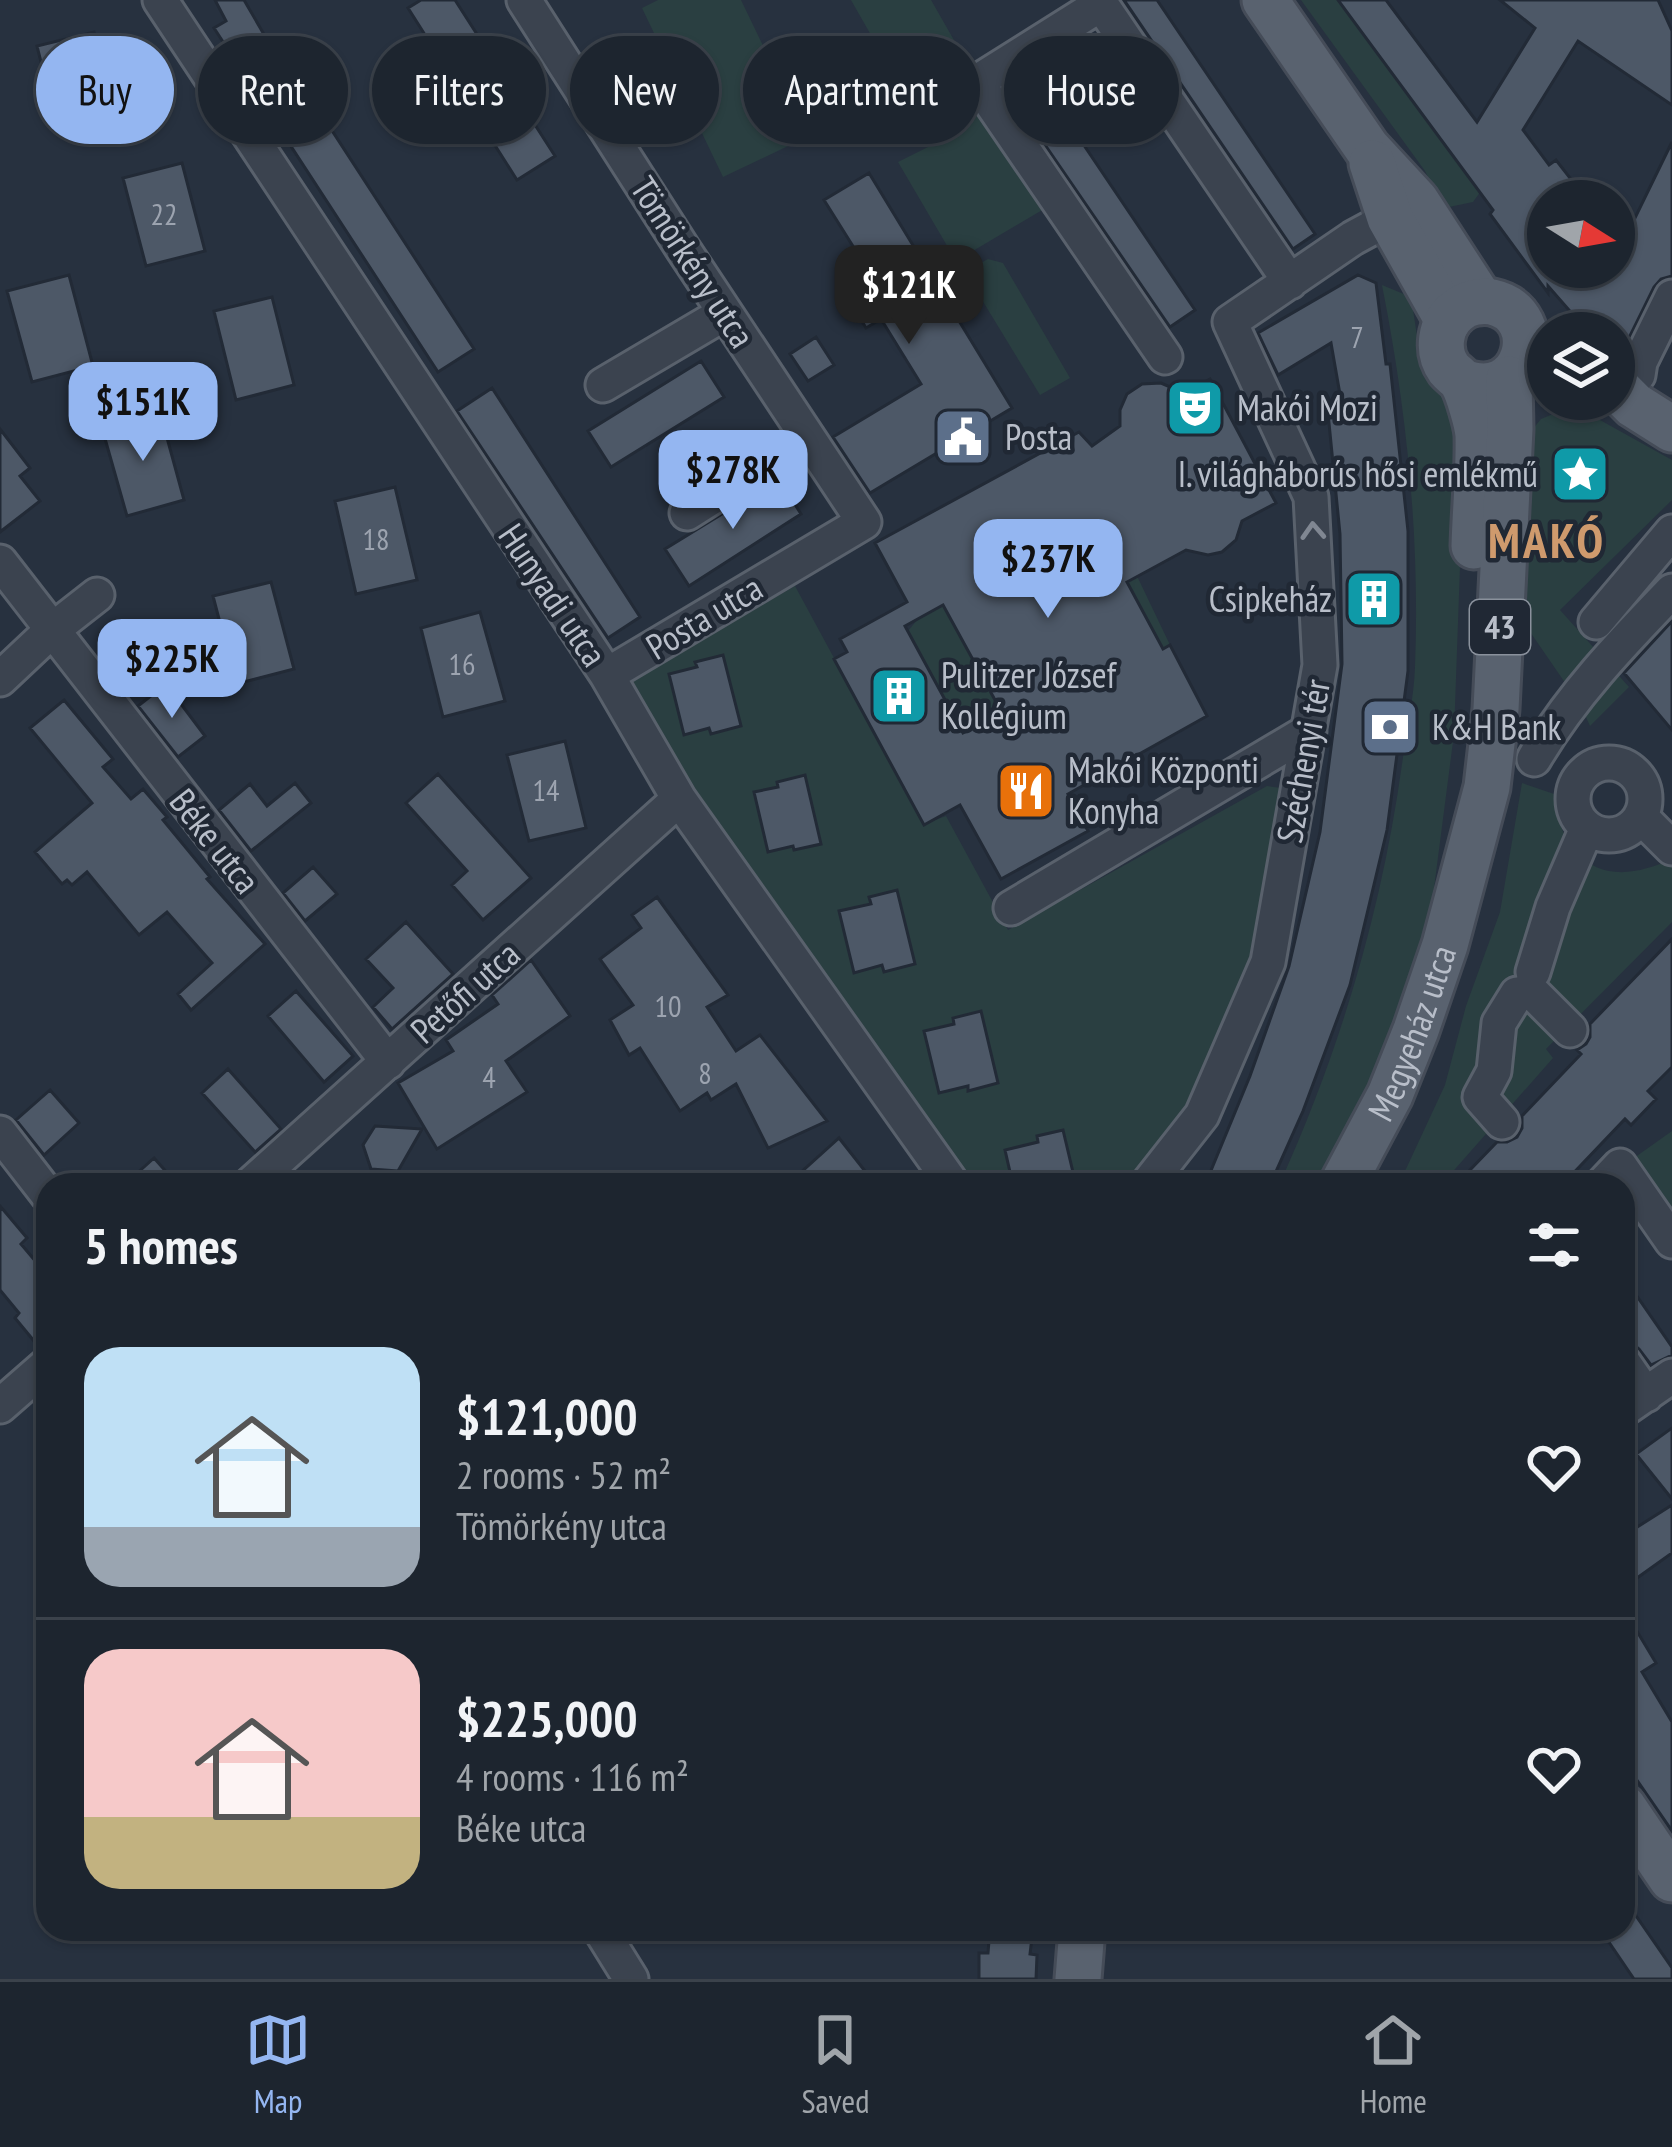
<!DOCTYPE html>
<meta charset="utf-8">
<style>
:root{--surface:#1d252f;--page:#2a313b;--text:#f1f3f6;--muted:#a0a5aa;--line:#3b424b;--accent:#94b6f1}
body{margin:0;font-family:"PT Sans Narrow",sans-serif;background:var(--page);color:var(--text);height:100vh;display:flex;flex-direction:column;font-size:45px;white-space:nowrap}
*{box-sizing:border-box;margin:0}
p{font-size:39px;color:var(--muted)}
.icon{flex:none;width:66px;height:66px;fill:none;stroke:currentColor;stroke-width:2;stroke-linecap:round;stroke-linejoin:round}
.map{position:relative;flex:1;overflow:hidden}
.panel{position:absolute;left:36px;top:1173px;width:1599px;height:768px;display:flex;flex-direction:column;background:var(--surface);border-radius:36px;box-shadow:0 3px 9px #0004,0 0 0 3px var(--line)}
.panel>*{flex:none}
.top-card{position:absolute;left:36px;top:36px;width:1602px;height:108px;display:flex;gap:24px}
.needle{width:78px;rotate:101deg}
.tools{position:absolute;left:1527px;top:180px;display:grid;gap:24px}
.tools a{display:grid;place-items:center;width:108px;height:108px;border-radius:50%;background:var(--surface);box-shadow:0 3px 9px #0004,0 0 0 3px var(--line);font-size:60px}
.price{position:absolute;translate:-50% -102px;padding:0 27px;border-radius:24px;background:var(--accent);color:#111;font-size:39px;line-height:78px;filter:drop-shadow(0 3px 6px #0008)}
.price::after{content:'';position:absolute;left:50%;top:72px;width:36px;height:27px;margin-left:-18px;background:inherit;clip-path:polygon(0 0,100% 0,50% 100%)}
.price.active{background:#222;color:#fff}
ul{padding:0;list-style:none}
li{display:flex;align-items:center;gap:36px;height:300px;padding:0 48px}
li+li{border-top:3px solid var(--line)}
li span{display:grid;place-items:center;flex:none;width:336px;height:240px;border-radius:36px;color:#555}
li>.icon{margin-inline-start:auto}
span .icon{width:144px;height:144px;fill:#fffc;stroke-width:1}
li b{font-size:51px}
h2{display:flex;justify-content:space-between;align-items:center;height:144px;padding:0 48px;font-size:51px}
.tag{padding:0 42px;border-radius:54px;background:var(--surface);box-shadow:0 3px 9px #0004,0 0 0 3px var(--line);font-size:42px;line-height:108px}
.tag.active{background:var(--accent);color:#111}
.tab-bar{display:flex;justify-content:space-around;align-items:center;height:168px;border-top:3px solid var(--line);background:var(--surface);font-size:33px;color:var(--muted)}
.tab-bar a{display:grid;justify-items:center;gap:6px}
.tab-bar .active{color:var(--accent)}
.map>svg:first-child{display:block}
.green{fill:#2a3f41}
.building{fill:#4d5867;stroke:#222a36;stroke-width:3;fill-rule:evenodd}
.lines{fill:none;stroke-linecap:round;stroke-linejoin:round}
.minor-casing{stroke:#59616c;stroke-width:39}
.major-casing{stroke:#454c58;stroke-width:51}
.minor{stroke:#3b434f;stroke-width:33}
.major{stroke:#59626f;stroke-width:45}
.oneway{stroke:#808792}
.labels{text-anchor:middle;stroke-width:9;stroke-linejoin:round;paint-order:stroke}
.number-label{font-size:30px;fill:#9da4b0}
.shield{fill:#202834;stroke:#8a919c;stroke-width:3}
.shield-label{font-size:33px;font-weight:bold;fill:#b8bec9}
.street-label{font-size:36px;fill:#b8bec9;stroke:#202834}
.poi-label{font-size:36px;fill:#b8bec9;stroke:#202834;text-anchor:start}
.district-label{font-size:48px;font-weight:bold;letter-spacing:3px;fill:#cf9a6d;stroke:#202834}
</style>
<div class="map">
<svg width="1672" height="1979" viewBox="0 0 1672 1979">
<rect width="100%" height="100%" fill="#27313f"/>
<!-- green -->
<path class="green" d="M658,0H741L807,137L723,177L642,8Z
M851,0H931L959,49L899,84Z
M1301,0H1342L1481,191L1473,202L1444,208L1425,171Z
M977,98L1133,320L1124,327L1044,209L956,261L898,162L956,133Z
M988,259L1003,263L1070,378L1040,395L965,272Z
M1382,285L1411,297L1422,368L1450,399L1465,427L1454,734L1430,919L1395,1032L1322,1185H1279C1341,1049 1383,906 1403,757C1407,727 1414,697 1415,667C1420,539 1407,411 1382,285Z
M1565,409L1582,410L1672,460V500L1560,610L1629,687L1590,726L1581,706L1526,626L1523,604L1532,430L1541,419Z
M1029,558L1137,576L1170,645L1028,723L1016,703L963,733L908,631L917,620Z
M795,586L924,824L946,816L1008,930L1267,786L1281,788L1289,796L1255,958L1195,1107L1125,1184L976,1185L692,790L632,680Z
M1522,783L1560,796C1557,816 1561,835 1574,850C1602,882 1638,874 1672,859V922L1546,1049L1553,1058L1441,1185H1395L1406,1169L1445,1085L1466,1006L1500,912Z
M1672,1131V1213L1634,1158Z"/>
<!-- building -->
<path class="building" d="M215,0H244L319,129L327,123L474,349L438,372L214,28L226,21Z
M421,0H455L555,156L517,180L408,8Z
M1124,0H1157L1315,234L1293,249Z
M1338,0H1386L1477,122L1535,28L1500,0H1658L1672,31V105L1578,41L1523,130L1549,165L1556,160L1588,201H1548V267H1614V261L1672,142V276L1661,279L1654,287L1626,344L1614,349V333H1589L1548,286V293L1490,214L1493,210Z
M94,32L115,119L59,133L37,46Z
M1044,86L1195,310L1170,327L1017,104Z
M182,163L205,251L146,266L123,178Z
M869,173L1012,408L870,493L833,437L921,384L881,319L866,328L844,291L871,275L824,200Z
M69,275L93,366L32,382L7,291Z
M1358,275L1376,283L1386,364H1390L1408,531V671L1387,830L1350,985L1303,1111L1270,1185H1205L1250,1076L1289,966L1320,832L1342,664L1340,534L1327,403L1341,400L1331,343L1278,375L1258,333Z
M272,297L294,385L236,400L214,311Z
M816,337L834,365L808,381L790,354Z
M701,361L724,397L611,467L588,431Z
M1210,379L1276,503L1242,521L1236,540L1222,552L1208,555L1186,550L1127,582L1163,649L1170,645L1207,716L1068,794L1088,831L1001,879L960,805L924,825L834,659L847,652L840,639L907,602L875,543L1079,432L1092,446L1120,426V410L1127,394L1142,384L1161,383L1184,393ZM943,605L1001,711L963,733L905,626Z
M492,388L640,617L608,638L457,411Z
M160,412L184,500L127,516L102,428Z
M0,429L30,468L20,476L40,501L0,532Z
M779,479L801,514L689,586L665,549Z
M395,487L417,580L356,594L335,501Z
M271,582L294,669L236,684L213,596Z
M480,612L505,701L443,717L421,628Z
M1672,621V730L1624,673Z
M723,655L741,726L711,734L709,728L684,735L669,674L697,667L695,662Z
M166,684L205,736L178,757L138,706Z
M64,700L113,759L103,767L131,799L143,789L167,817L163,820L210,877L207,879L265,944L191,1010L178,994L212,963L167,912L139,935L87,872L72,885L67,880L62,884L35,852L92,803L30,728Z
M565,741L586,828L529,841L507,755Z
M438,774L531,878L483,920L452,885L467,871L406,803Z
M805,775L821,844L794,850L793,846L768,852L754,792L778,787L777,782Z
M295,783L311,803L251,851L219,810L250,784L267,806Z
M313,867L337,894L305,921L283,893Z
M897,890L915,964L884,972L882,965L854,973L839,911L871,904L869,897Z
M657,897L728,995L707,1007L736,1051L760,1035L827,1121L768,1148L736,1084L711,1100L707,1093L680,1111L640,1048L629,1055L610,1020L633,1005L600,959L641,928L632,915Z
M406,922L453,974L392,1029L373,1007L393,988L366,959Z
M1672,939V1067L1648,1091L1656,1099L1631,1125L1625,1119L1562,1185H1481L1469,1171L1497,1142H1507L1517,1137L1522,1128V1116L1581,1054L1577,1050L1586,1044L1590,1037V1024Z
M531,960L570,1016L506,1061L527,1092L437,1149L398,1083L453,1051L446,1040L498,1004L492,995Z
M296,991L353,1056L324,1082L268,1016Z
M981,1011L998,1083L968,1091V1086L939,1093L924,1031L954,1024L953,1018Z
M228,1069L281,1129L255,1152L202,1093Z
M50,1090L79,1123L44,1155L16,1120Z
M375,1126L422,1129L398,1171L371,1169L363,1145Z
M1063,1130L1076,1185H1013L1005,1150L1038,1142L1037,1136Z
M839,1138L876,1185H787Z
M154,1158L178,1185H124Z
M0,1206L27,1238L21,1244L48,1276V1329L34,1341L15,1318L19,1313L0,1290Z
M1623,1276L1672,1347V1355L1651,1365L1639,1349L1633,1344L1623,1341Z
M1672,1428V1499L1636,1454Z
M1672,1505V1553L1623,1588V1536Z
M1623,1608L1656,1663L1642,1672L1672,1722V1831L1623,1760Z
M1623,1897L1672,1968V1979H1634L1600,1929H1623Z
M990,1929H1033L1030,1954L1037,1955L1036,1979H979V1953H988Z"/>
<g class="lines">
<defs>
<path id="minor" d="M160,0L607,675L679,799L953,1185
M524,0L683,249L864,522L607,675
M1165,357L977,82L1101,4L1290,282
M1638,375L1640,362L1672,297
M603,385L725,313
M687,513L807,437
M0,562L388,1062
M1596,622L1672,532
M0,679L51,631L97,595
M1534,759C1571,696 1621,644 1672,591
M1573 799a36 36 0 1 1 72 0a36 36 0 1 1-72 0Z
M1641,817L1672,848
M1011,908L1309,731
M1533,972L1553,907L1587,828
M1534,994L1570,1030
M1502,1122L1480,1097L1494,1071L1499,1023L1517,994
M0,1133L48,1195
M250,1185L679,799
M1147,1185L1202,1115L1268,962L1320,665L1311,497L1230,322L1353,238L1390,218
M1602,1185L1620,1166L1672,1241
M1623,1362L1646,1395
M0,1406L48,1364
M1623,1410L1672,1376
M600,1929L631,1979"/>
<g id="major">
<path d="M1265,0L1367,148L1416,201L1481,301"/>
<path d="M1372,163L1390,218L1448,321"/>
<path d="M1461,381C1526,408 1551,315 1492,302C1480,300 1466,303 1457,311C1440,324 1436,351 1449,369C1453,374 1459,377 1462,382C1468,392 1477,423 1478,435C1479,471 1475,509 1474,546"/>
<path d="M1614,385L1634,405L1672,429"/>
<path id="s1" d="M1342,1185L1390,1095L1416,1030L1445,945L1487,787L1496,709L1510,429L1509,379"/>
<path d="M1623,1807L1672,1879"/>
<path d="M1078,1979L1082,1929"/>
</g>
</defs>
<!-- minor casing -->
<use href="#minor" class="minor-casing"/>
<!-- major casing -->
<use href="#major" class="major-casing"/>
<!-- minor -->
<use href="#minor" class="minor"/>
<!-- major -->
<use href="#major" class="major"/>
</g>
<!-- one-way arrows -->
<defs><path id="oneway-chevron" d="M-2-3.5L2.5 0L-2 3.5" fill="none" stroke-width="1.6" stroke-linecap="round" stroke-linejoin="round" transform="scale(3)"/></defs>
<use class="oneway" href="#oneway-chevron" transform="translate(1313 531) rotate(-93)"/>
<!-- icons -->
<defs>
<symbol id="theatre-square" viewBox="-11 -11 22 22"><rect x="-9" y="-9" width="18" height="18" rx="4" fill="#0f9aa8" stroke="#202834"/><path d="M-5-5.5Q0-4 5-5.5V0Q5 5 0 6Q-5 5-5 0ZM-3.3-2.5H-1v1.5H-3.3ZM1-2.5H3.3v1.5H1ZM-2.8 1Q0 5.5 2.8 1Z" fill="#fff"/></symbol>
<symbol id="civic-square" viewBox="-11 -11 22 22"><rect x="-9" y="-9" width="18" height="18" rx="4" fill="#5c6f8a" stroke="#202834"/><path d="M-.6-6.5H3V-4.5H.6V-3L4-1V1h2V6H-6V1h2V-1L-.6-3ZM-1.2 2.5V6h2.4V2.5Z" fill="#fff"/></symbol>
<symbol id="sight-square" viewBox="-11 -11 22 22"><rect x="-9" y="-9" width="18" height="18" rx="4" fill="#0f9aa8" stroke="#202834"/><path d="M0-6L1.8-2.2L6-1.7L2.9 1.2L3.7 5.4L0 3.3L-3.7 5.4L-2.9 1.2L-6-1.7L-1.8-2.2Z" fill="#fff"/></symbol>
<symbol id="building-square" viewBox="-11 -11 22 22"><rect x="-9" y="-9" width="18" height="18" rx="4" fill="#0f9aa8" stroke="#202834"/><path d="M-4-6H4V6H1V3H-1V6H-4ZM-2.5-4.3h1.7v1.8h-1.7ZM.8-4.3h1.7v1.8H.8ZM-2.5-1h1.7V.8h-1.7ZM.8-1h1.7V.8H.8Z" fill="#fff"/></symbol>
<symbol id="bank-square" viewBox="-11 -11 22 22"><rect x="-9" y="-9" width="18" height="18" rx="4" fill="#5c6f8a" stroke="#202834"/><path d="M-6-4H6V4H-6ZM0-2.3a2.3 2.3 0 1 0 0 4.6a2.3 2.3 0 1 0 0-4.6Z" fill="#fff"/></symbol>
<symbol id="restaurant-square" viewBox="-11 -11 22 22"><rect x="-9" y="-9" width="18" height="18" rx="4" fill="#e8710a" stroke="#202834"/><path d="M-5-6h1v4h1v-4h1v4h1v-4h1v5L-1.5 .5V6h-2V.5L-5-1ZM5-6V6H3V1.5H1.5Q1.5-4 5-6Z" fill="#fff"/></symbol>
</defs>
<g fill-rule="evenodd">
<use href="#theatre-square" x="1162" y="375" width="66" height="66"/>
<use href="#civic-square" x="930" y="404" width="66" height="66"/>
<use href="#sight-square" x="1547" y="441" width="66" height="66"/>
<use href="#building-square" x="1341" y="566" width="66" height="66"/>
<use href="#building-square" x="866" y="663" width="66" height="66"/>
<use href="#bank-square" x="1357" y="694" width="66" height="66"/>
<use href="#restaurant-square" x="993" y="758" width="66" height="66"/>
</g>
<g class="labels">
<!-- number labels -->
<g class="number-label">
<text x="164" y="225">22</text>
<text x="1357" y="348">7</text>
<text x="376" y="550">18</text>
<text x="462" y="675">16</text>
<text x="546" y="801">14</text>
<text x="668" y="1017">10</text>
<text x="705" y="1084">8</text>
<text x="489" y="1088">4</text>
</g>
<!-- shield labels -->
<rect class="shield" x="1470" y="600" width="60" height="54" rx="9"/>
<g class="shield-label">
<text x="1500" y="639">43</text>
</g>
<!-- street labels -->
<g class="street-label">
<text transform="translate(693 262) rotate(57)" y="13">Tömörkény utca</text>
<text transform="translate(553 595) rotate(56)" y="13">Hunyadi utca</text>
<text transform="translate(704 617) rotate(-31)" y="13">Posta utca</text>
<text transform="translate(1303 761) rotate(-80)" y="13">Széchenyi tér</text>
<text transform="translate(215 841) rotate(52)" y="13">Béke utca</text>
<text transform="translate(465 992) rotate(-42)" y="13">Petőfi utca</text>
<text dy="13" stroke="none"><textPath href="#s1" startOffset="168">Megyeház utca</textPath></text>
</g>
<!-- poi labels -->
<g class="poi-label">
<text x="1237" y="421">Makói Mozi</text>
<text x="1005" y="450">Posta</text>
<text x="1538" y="487" text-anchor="end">I. világháborús hősi emlékmű</text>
<text x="1332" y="612" text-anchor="end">Csipkeház</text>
<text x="941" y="688">Pulitzer József<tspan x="941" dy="41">Kollégium</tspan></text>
<text x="1432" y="740">K&amp;H Bank</text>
<text x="1068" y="783">Makói Központi<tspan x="1068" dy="41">Konyha</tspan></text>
</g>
<!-- district labels -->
<g class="district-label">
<text x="1547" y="558">MAKÓ</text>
</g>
</g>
</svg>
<div class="tools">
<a><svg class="needle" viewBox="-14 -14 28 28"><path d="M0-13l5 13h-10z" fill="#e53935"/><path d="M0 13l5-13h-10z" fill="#a0a5aa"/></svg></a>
<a><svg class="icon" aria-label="layers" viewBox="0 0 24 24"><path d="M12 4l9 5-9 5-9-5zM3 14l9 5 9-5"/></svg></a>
</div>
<b class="price active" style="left:909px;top:347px">$121K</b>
<b class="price" style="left:143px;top:464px">$151K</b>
<b class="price" style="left:733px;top:532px">$278K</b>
<b class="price" style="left:1048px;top:621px">$237K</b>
<b class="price" style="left:172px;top:721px">$225K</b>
<div class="top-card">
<a class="tag active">Buy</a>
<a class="tag">Rent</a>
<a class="tag">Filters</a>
<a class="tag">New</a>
<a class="tag">Apartment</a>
<a class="tag">House</a>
</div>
<section class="panel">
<h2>5 homes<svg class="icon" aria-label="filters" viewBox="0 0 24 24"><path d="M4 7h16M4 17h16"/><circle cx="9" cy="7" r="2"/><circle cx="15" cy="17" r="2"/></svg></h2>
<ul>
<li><span style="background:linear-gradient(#bfe0f5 75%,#9aa5b1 0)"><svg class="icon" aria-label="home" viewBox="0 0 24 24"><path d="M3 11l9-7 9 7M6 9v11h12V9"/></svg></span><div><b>$121,000</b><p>2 rooms · 52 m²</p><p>Tömörkény utca</p></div><svg class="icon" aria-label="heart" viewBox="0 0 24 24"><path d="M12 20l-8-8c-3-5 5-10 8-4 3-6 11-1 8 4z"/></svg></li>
<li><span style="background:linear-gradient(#f6c9c9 70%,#c2b280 0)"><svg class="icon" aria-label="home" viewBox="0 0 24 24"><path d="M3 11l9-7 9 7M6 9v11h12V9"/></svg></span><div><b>$225,000</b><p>4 rooms · 116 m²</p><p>Béke utca</p></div><svg class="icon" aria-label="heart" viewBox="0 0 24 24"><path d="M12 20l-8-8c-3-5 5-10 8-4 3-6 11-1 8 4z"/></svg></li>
</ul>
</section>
</div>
<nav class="tab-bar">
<a class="active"><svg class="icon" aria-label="map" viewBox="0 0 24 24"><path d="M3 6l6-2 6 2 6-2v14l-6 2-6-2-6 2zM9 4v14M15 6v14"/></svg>Map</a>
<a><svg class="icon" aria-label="saved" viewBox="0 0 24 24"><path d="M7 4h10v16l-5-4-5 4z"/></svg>Saved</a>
<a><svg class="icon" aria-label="home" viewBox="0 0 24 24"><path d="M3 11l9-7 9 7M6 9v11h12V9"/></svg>Home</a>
</nav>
